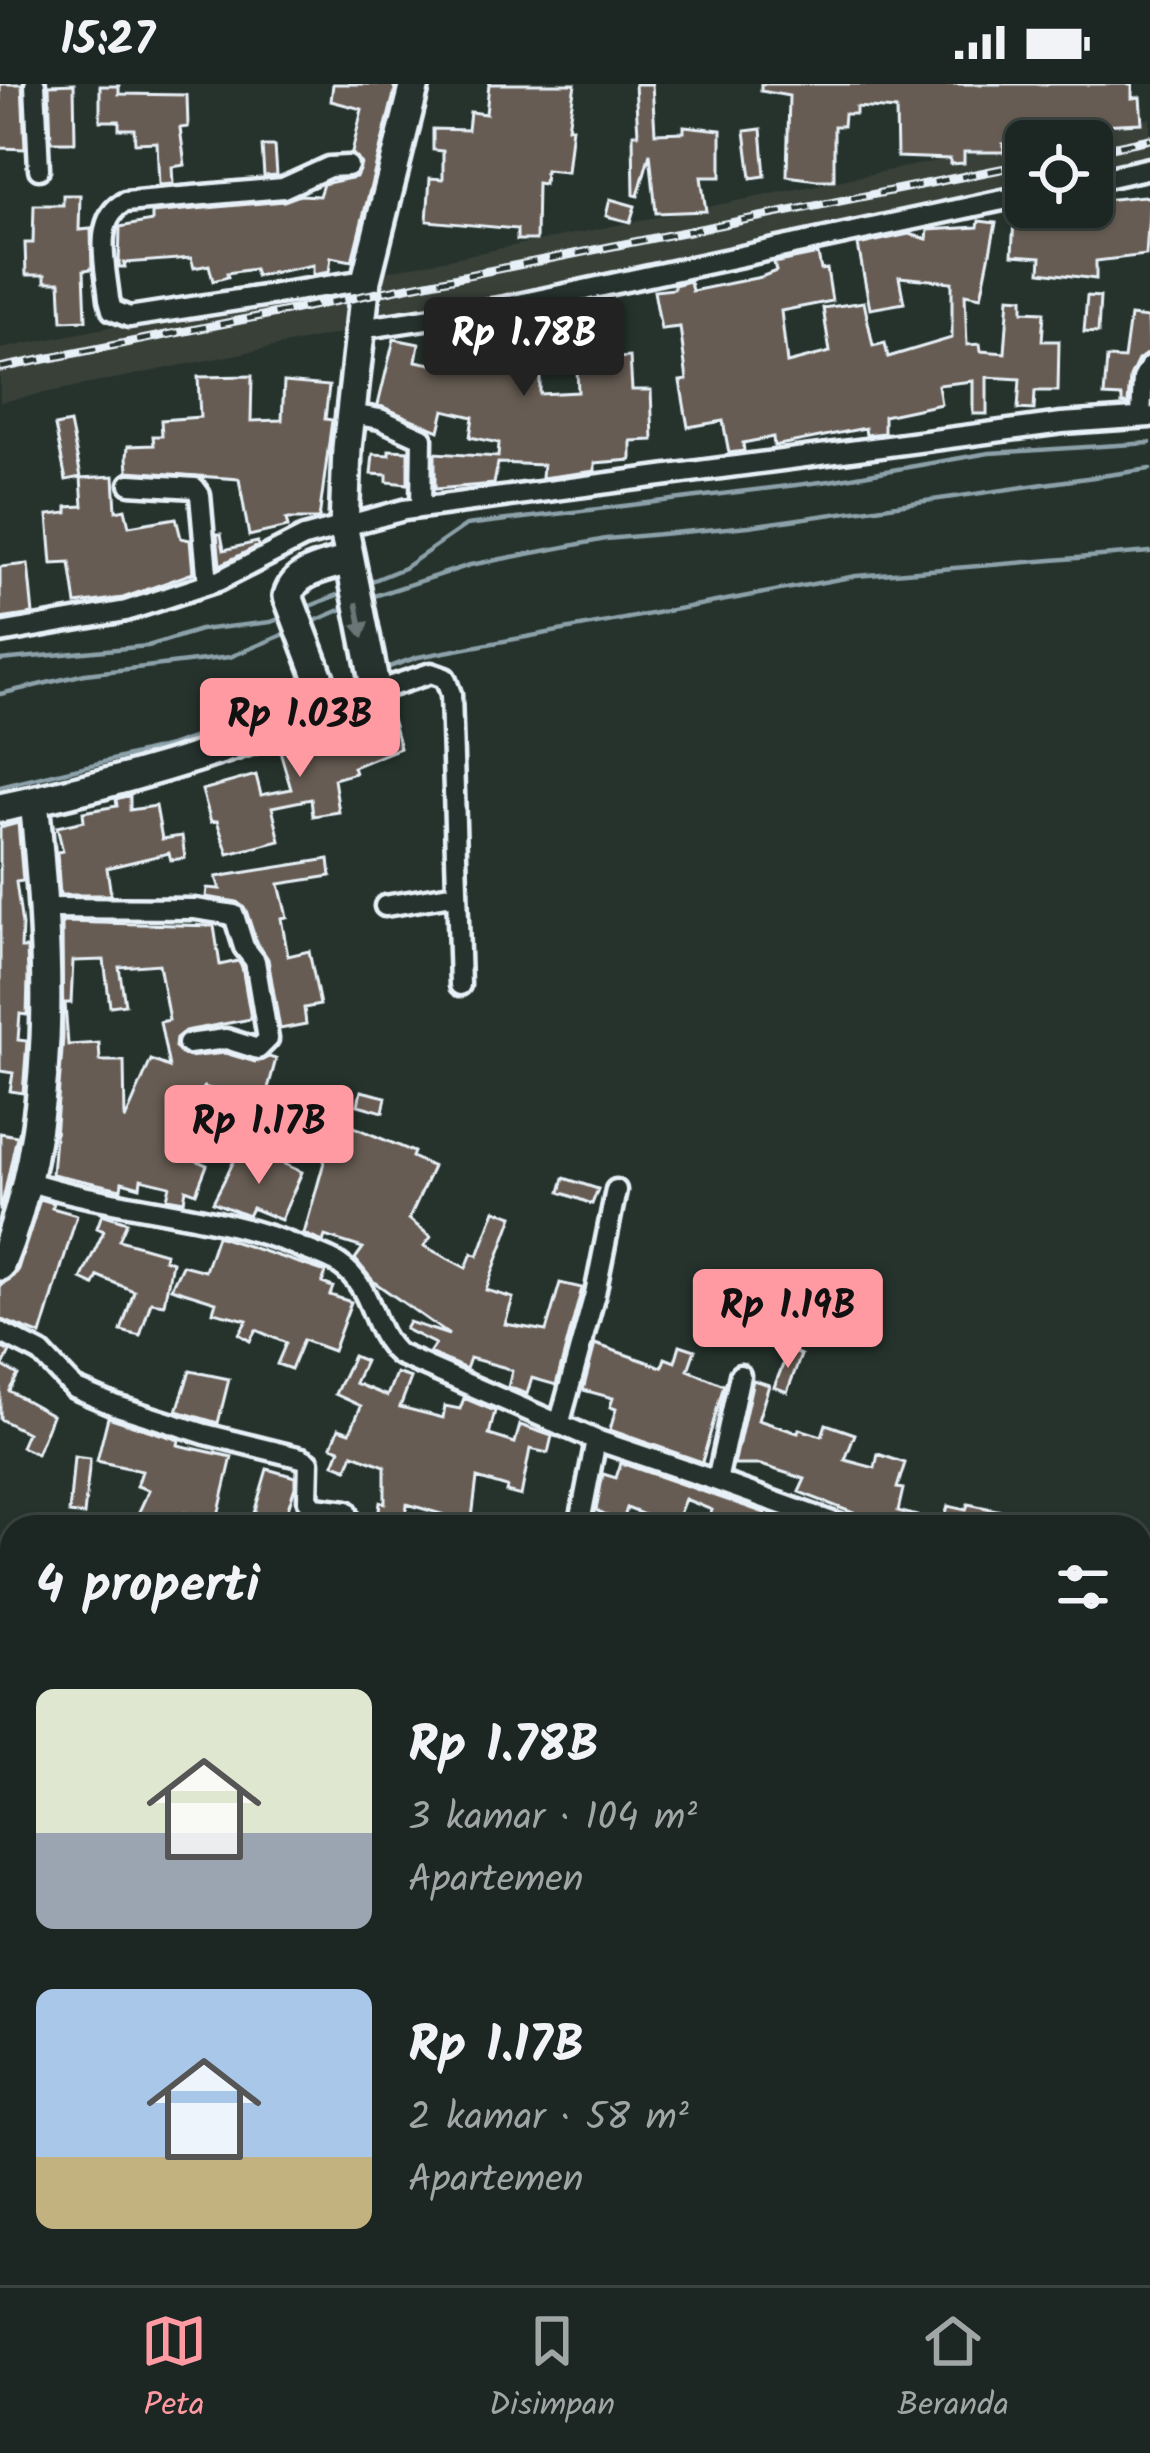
<!DOCTYPE html>
<html lang="id">
<meta charset="utf-8">
<style>
:root{--surface:#1c2622;--page:#29322f;--text:#f1f3f6;--muted:#a0a5a5;--line:#3a4340;--accent:#ff9aa2}
body{margin:0;font-family:Kalam,sans-serif;background:var(--page);color:var(--text);height:100vh;display:flex;flex-direction:column;font-size:45px;white-space:nowrap}
*{box-sizing:border-box;margin:0}
p{font-size:39px;color:var(--muted)}
.icon{flex:none;width:66px;height:66px;fill:none;stroke:currentColor;stroke-width:2;stroke-linecap:round;stroke-linejoin:round}
.map{position:relative;flex:1;overflow:hidden}
.drawer{position:absolute;left:0px;top:1431px;width:1152px;height:771px;display:flex;flex-direction:column;background:var(--surface);border-radius:36px 36px 0 0;box-shadow:0 3px 9px #0004,0 0 0 3px var(--line)}
.drawer>*{flex:none}
.controls{position:absolute;left:1005px;top:36px;display:grid;gap:24px}
.controls a{display:grid;place-items:center;width:108px;height:108px;border-radius:18px;background:var(--surface);box-shadow:0 3px 9px #0004,0 0 0 3px var(--line);font-size:60px}
.price{position:absolute;translate:-50% -102px;padding:0 27px;border-radius:12px;background:var(--accent);color:#111;font-size:39px;line-height:78px;filter:drop-shadow(0 3px 6px #0008)}
.price::after{content:'';position:absolute;left:50%;top:72px;width:36px;height:27px;margin-left:-18px;background:inherit;clip-path:polygon(0 0,100% 0,50% 100%)}
.price.current{background:#222;color:#fff}
ul{padding:0;list-style:none}
li{display:flex;align-items:center;gap:36px;height:300px;padding:0 36px}
li span{display:grid;place-items:center;flex:none;width:336px;height:240px;border-radius:18px;color:#555}
li>.icon{margin-inline-start:auto}
span .icon{width:144px;height:144px;fill:#fffc;stroke-width:1}
li b{font-size:51px}
h2{display:flex;justify-content:space-between;align-items:center;height:144px;padding:0 36px;font-size:51px}
.status{display:flex;justify-content:space-between;align-items:center;height:84px;padding:0 60px;background:var(--surface);direction:ltr}
.status svg{height:33px;fill:currentColor}
.tabs{display:flex;justify-content:space-around;align-items:center;height:168px;border-top:3px solid var(--line);background:var(--surface);font-size:33px;color:var(--muted)}
.tabs a{display:grid;justify-items:center;gap:6px}
.tabs .current{color:var(--accent)}
.map>svg:first-child{display:block}
.built{fill:#393f38}
.lines{fill:none;stroke-linecap:round;stroke-linejoin:round}
.stream{stroke:#8ca1a9;stroke-width:4.5}
.building{fill:#665b52;stroke:#e8f1f8;stroke-width:3;fill-rule:evenodd}
.street-casing{stroke:#e8f1f8;stroke-width:27}
.secondary-casing{stroke:#e8f1f8;stroke-width:36}
.street{stroke:#26332d;stroke-width:18}
.secondary{stroke:#26332d;stroke-width:27}
.rail-casing{stroke:#e8f1f8;stroke-width:9}
.rail{stroke:#26332d;stroke-width:4.5;stroke-dasharray:14;stroke-linecap:butt}
.oneway{fill:#6a7674}
</style>
<div class="status"><b>15:27</b><svg viewBox="0 0 49 12"><path d="M0 12V9h3v3zM5 12V6h3v6zM10 12V3h3v9zM15 12V0h3v12zM26 1h20v11H26zM47 4h2v5h-2z"/></svg></div>
<div class="map">
<svg width="1150" height="2201" viewBox="0 0 1150 2201">
<rect width="100%" height="100%" fill="#26332d"/>
<filter id="ink" filterUnits="userSpaceOnUse"><feTurbulence type="fractalNoise" baseFrequency=".00833" numOctaves="2"/><feDisplacementMap in="SourceGraphic" scale="24" xChannelSelector="R" yChannelSelector="G"/><feConvolveMatrix kernelMatrix="1 2 1 2 8 2 1 2 1" color-interpolation-filters="sRGB"/></filter>
<g filter="url(#ink)">
<!-- built -->
<path class="built" d="M1150,34V86L1092,98V57H1035Z
M1026,59V111L0,318V265Z"/>
<g class="lines">
<!-- stream -->
<path class="stream" d="M367,499L404,484L466,441L829,397L989,369L1150,359
M368,514L470,481L606,455L749,442L1150,385
M305,524L345,508
M308,540L347,523
M0,576L148,562L200,546L271,538L284,533
M383,585L418,573L856,492L1150,468
M333,605L362,594
M0,610L85,590L230,573L292,547
M0,703L170,662L317,611
M355,1441L374,1443
M329,1443L344,1441
M0,1609L12,1610"/>
</g>
<!-- building -->
<path class="building" d="M0,0H22L25,65L0,64Z
M74,0L75,58H51L49,1Z
M333,0H393L395,6L352,177L331,173L329,188L313,191V181L256,192L254,185L227,189L228,193L213,197L209,181L194,184L191,174L124,179L125,183H119L120,143L152,137V129L284,117L300,111L319,112L323,100L356,93L361,80L352,69L362,25L331,17Z
M489,0H575L568,43H572L567,88L545,86L544,100L537,99L536,156H517V145L427,137L430,94L443,95V67L433,66V45L468,46L470,28L486,30Z
M635,0H652L655,49L684,48V42L721,46V93H701L706,127L656,129L650,69L638,112L634,111L633,50H638Z
M761,0H1132V14L1140,13L1142,39L1099,41V49L1032,52L1018,55V59L1003,60L1004,68H964V79L950,80V75L897,73L896,26L856,23V30H844L843,42H834V96H817L787,92L789,12L761,7Z
M100,2H119V10L187,11L188,43L180,44L185,81L172,83L173,100L159,101L157,58L135,59L134,45H119V37H100Z
M761,45L765,92L751,94L745,47Z
M262,62H275L277,91L264,92Z
M63,111H80L79,146L91,145L92,185L84,186L86,236L62,237L60,198H45V191H26L25,159H33L34,121H63Z
M1144,112L1150,114L1146,171L1096,177V195L1040,188L1041,173L1012,171L1014,134L1082,135L1083,123H1092V117Z
M610,115L635,122L630,138L606,132Z
M979,137L996,139L981,213L965,210L967,261L980,260L981,267L1005,269L1009,213L1023,214V227L1044,228L1042,257H1059L1058,307H1035L1034,326L1018,325L1020,295L987,293V330H973V297L938,301L941,320L884,332V349L866,351L865,344L774,362L773,353L743,359L744,367L729,369L723,337L688,343L680,297L687,296L680,243L661,245L654,207L674,205V201L690,197L692,207L761,193L776,187L774,179L818,170L821,186L827,185L832,217L781,227L787,279L830,268L823,224L864,218L873,262L885,259L888,273L952,254V198L899,193L904,219L870,225L858,161L909,150L927,155L928,146L978,143Z
M1087,212L1100,213L1098,249L1084,248Z
M1130,232L1148,234L1150,269L1138,276L1130,293L1128,320H1122V313L1104,312L1107,274L1124,275Z
M558,233V236L600,234L601,275L630,273L632,306H651L653,356L631,357V376L595,379V387L542,394L543,381L498,379L494,400L435,405V369L498,373L499,359L470,353L473,333L444,326L439,347L378,321L394,255L419,260L416,277L452,284L456,244H481L480,240L495,238V241L544,238ZM576,262L578,308L540,310V267Z
M252,292L251,337L282,336L284,298L329,302L325,335L332,336L319,435H286L288,443L249,452L239,395L128,387L127,373L128,362L154,361L153,352H162L161,336L200,333L198,293Z
M70,339L81,393L66,396L55,342Z
M389,366L408,367V400L387,398V391L371,390L373,370L389,371Z
M114,392L116,427L125,425L129,442L176,434L181,454L190,456L193,489L123,514L76,520L70,479L52,480L48,431L67,429V423L83,422L81,394Z
M217,450H221L224,466L257,458L258,462L220,481Z
M28,480L33,530L0,535V483Z
M388,620L400,664L353,683L355,689L334,695L339,728L313,732L311,715L272,723L280,757L228,770L217,737L211,738L202,706L256,691L261,711L291,705L279,664L342,642Z
M130,711V726L156,722L162,755L182,752L185,774L171,776L169,769L107,784L111,811H60L57,768L63,767L57,743L84,737L83,728L117,722L116,715Z
M18,739L23,797L16,798L22,841L21,864H27L28,893L27,931L20,930L18,956L27,957L23,1009L10,1007L13,989L0,987V744Z
M329,775L331,792L279,800L287,833L281,834L288,872L309,867L320,921L304,924L306,940L280,945L268,875L256,857L246,826L237,818L206,813L207,804L220,805L216,793Z
M62,838L214,842L220,881L238,877L242,883L251,935L185,947L176,954L175,963L189,973L225,969L255,978L269,973L276,975L262,1027L256,1026L245,1046L221,1033L233,1011L204,1003L194,1029L223,1038L218,1053L206,1049L197,1077L207,1081L196,1109L186,1105L184,1117L167,1114L170,1102L141,1095L140,1103L122,1098L121,1105L52,1090L63,954ZM104,876L110,922L125,920L119,883L159,880L169,936L160,938L169,983L151,976L125,1036L124,977H100L99,959L68,961L65,919H71L73,877Z
M361,1007L386,1013L383,1028L358,1021Z
M306,1023L414,1068L412,1073L433,1083L409,1135L431,1153L424,1162L466,1184L472,1169L478,1172L495,1126L513,1132L486,1206L513,1214L505,1240L546,1247L560,1199L582,1204L556,1301L532,1294L527,1310L508,1303L512,1287L503,1283L470,1274L466,1285L429,1269L435,1260L405,1245L409,1238L449,1251L374,1198L355,1175L363,1164L325,1152L323,1158L304,1150L329,1060L298,1054Z
M0,1049L17,1052L1,1125H0Z
M264,1071L302,1088L281,1136L252,1124L248,1132L213,1118L236,1073L258,1084Z
M564,1094L598,1105L592,1120L560,1108Z
M40,1115L54,1119L52,1124L77,1131L41,1251L0,1235V1202L17,1188Z
M102,1130L127,1138L119,1156L165,1169L164,1175L172,1178L164,1220L151,1218L140,1252L121,1247L134,1207L98,1192L94,1201L81,1195L104,1147L97,1144Z
M217,1152L326,1188L322,1199L333,1203L330,1211L351,1218L333,1267L303,1256L291,1285L277,1280L286,1259L256,1246L250,1257L239,1250L247,1236L213,1228L216,1218L171,1204L182,1181L205,1187Z
M595,1260L662,1283L665,1274L675,1278L680,1261L695,1266L688,1286L724,1301L702,1378L610,1346L616,1325L610,1323L613,1314L583,1306Z
M0,1263L10,1268L3,1282L18,1291L9,1307L52,1331L37,1370L21,1363L27,1349L0,1335Z
M789,1266L801,1271L787,1308L774,1303Z
M353,1272L365,1277L355,1299L387,1312L396,1289L411,1294L400,1323L443,1334L445,1322L460,1325L464,1314L495,1327L489,1351L515,1359L520,1341L552,1352L548,1369L530,1365L521,1412L506,1408L507,1403L477,1394L471,1442L454,1440L455,1434L407,1420L405,1439L378,1436L380,1418L385,1419V1382L353,1370L347,1385L334,1380L340,1365L332,1362L339,1344L350,1348L361,1322L335,1310Z
M190,1287L229,1295L218,1339L177,1327Z
M753,1296L769,1301L758,1336L798,1349L799,1345L822,1352L826,1340L855,1350L845,1376L875,1384L878,1370L905,1379L897,1404L903,1405L898,1427L939,1438V1443H872L874,1437L799,1408L805,1395L761,1381H734Z
M108,1333L179,1356L178,1361L232,1373L218,1432L184,1429L178,1443H132L149,1406L137,1402L142,1387L97,1377Z
M74,1373L90,1375L84,1431L69,1429Z
M621,1379L765,1429L761,1443H706L712,1426L685,1415L674,1443L627,1424L623,1437L604,1431L596,1426L603,1390L616,1394Z
M267,1385L295,1393V1403L282,1443H250Z
M968,1420L1006,1428L1003,1443H942L948,1422L966,1426Z"/>
<g class="lines">
<defs>
<path id="street" d="M35,0L39,85
M348,82L329,83L283,104L125,118C92,134 106,184 109,215L112,226L129,233L366,196
M1092,97L1150,84
M360,245L505,223L1026,111
M351,330L380,335L422,354L421,423
M1141,333L1143,295L1150,282
M130,400L195,404L200,411L208,500
M0,549L126,527L218,497L304,453L404,426L1062,339L1150,333
M376,607L431,589L445,594L451,610L460,901
M385,822L457,810
M45,824L195,825L234,831L244,863L255,877L268,955L258,965L226,955L188,960
M30,1098C118,1126 210,1127 297,1162C310,1168 327,1172 339,1180C376,1205 369,1245 398,1270L596,1356
M0,1248L41,1269L74,1304L114,1321L205,1350L302,1374L309,1378L308,1417L315,1423L347,1427L349,1443
M559,1341L595,1210L616,1106
M717,1397L846,1443
M579,1443L596,1356L717,1397L740,1291
M0,1625L12,1623
M1140,1700L1150,1707
M0,1781L12,1799
M0,1899L12,1887
M0,2128L12,2126"/>
<path id="secondary" d="M331,626L288,512C296,486 324,484 348,476
M0,724C127,698 256,658 376,607L344,445L347,364L366,196L415,0
M0,1182C59,1038 50,869 34,717
M0,1589L12,1591
M207,2190V2201"/>
</defs>
<!-- street casing -->
<use href="#street" class="street-casing"/>
<!-- secondary casing -->
<use href="#secondary" class="secondary-casing"/>
<!-- street -->
<use href="#street" class="street"/>
<!-- secondary -->
<use href="#secondary" class="secondary"/>
<defs>
<path id="rail" d="M1092,67L1150,55
M0,284L1026,80"/>
</defs>
<!-- rail casing -->
<use href="#rail" class="rail-casing"/>
<!-- rail -->
<use href="#rail" class="rail"/>
</g>
<!-- one-way arrows -->
<defs><path id="oneway-solid" d="M-6-.8H1V-3.2L6.5 0L1 3.2V.8H-6Z" transform="scale(3)"/></defs>
<use class="oneway" href="#oneway-solid" transform="translate(360 536) rotate(79)"/>
</g>
</svg>
<div class="controls">
<a><svg class="icon" aria-label="locate" viewBox="0 0 24 24"><circle cx="12" cy="12" r="6"/><path d="M12 2v4M12 18v4M2 12h4M18 12h4"/></svg></a>
</div>
<b class="price current" style="left:524px;top:315px">Rp 1.78B</b>
<b class="price" style="left:300px;top:696px">Rp 1.03B</b>
<b class="price" style="left:259px;top:1103px">Rp 1.17B</b>
<b class="price" style="left:788px;top:1287px">Rp 1.19B</b>
<section class="drawer">
<h2>4 properti<svg class="icon" aria-label="filters" viewBox="0 0 24 24"><path d="M4 7h16M4 17h16"/><circle cx="9" cy="7" r="2"/><circle cx="15" cy="17" r="2"/></svg></h2>
<ul>
<li><span style="background:linear-gradient(#dfe7d0 60%,#9aa5b1 0)"><svg class="icon" aria-label="home" viewBox="0 0 24 24"><path d="M3 11l9-7 9 7M6 9v11h12V9"/></svg></span><div><b>Rp 1.78B</b><p>3 kamar · 104 m²</p><p>Apartemen</p></div></li>
<li><span style="background:linear-gradient(#a9c7e8 70%,#c2b280 0)"><svg class="icon" aria-label="home" viewBox="0 0 24 24"><path d="M3 11l9-7 9 7M6 9v11h12V9"/></svg></span><div><b>Rp 1.17B</b><p>2 kamar · 58 m²</p><p>Apartemen</p></div></li>
</ul>
</section>
</div>
<nav class="tabs">
<a class="current"><svg class="icon" aria-label="map" viewBox="0 0 24 24"><path d="M3 6l6-2 6 2 6-2v14l-6 2-6-2-6 2zM9 4v14M15 6v14"/></svg>Peta</a>
<a><svg class="icon" aria-label="saved" viewBox="0 0 24 24"><path d="M7 4h10v16l-5-4-5 4z"/></svg>Disimpan</a>
<a><svg class="icon" aria-label="home" viewBox="0 0 24 24"><path d="M3 11l9-7 9 7M6 9v11h12V9"/></svg>Beranda</a>
</nav>
